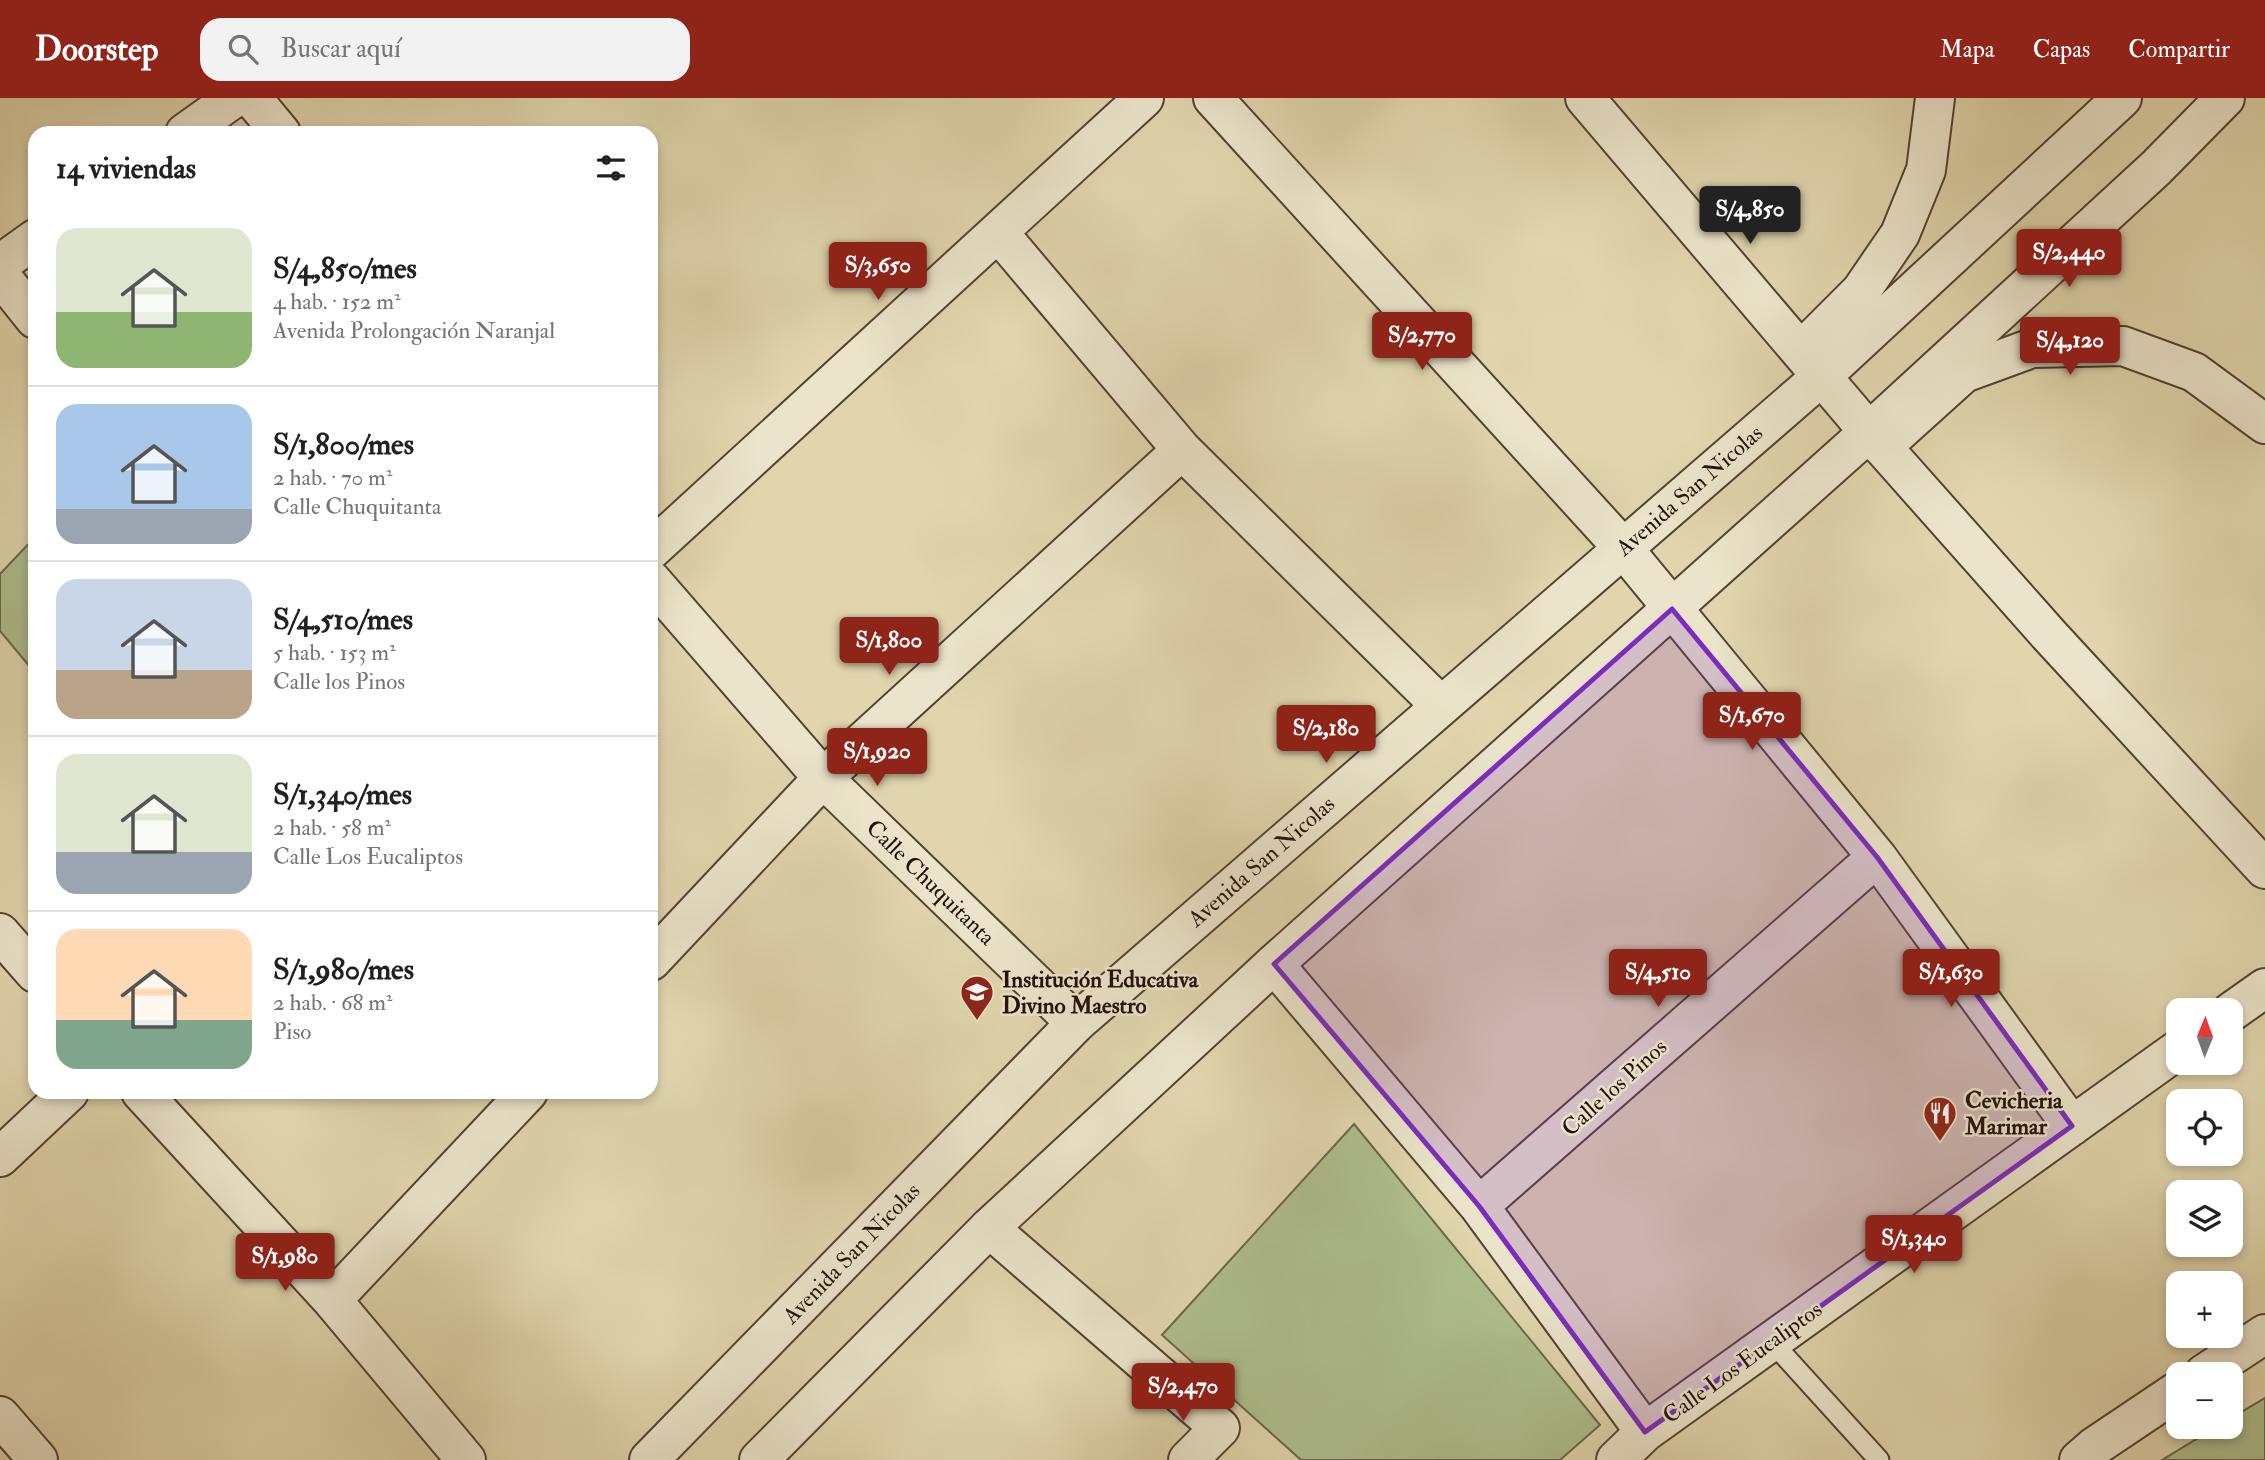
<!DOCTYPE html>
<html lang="es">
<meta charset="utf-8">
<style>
:root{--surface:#fff;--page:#f2f2f2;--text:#202124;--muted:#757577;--line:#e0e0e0;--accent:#8f2418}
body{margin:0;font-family:"IM FELL Double Pica",serif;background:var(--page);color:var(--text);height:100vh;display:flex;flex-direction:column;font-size:26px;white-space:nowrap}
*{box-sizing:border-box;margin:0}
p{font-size:23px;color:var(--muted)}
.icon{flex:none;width:38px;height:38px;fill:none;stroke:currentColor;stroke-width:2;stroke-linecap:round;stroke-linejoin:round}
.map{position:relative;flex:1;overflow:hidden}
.sheet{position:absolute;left:28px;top:28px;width:630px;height:973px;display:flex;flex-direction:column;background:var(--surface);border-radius:21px;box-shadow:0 4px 10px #0003}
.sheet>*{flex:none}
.needle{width:46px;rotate:1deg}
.tools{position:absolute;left:2166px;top:900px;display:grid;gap:14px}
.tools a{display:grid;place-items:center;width:77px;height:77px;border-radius:14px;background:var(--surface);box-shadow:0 4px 10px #0003;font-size:35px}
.price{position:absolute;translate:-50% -60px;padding:0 16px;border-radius:7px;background:var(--accent);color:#fff;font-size:23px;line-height:46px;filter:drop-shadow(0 2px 4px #0008)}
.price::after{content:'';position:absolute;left:50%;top:42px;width:21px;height:16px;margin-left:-10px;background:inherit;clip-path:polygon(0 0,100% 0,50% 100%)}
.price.active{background:#222;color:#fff}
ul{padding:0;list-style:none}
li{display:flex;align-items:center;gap:21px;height:175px;padding:0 28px}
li+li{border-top:2px solid var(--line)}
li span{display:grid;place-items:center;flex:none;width:196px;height:140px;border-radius:21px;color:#555}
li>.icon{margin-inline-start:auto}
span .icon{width:84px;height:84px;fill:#fffc;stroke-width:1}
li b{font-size:30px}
h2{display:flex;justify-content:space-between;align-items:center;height:84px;padding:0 28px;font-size:30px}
header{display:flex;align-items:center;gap:42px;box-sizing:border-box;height:98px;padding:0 35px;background:var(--accent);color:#fff}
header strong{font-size:33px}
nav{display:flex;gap:38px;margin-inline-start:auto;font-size:24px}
.search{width:490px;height:63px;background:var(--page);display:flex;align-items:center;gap:18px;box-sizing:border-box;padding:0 24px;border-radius:21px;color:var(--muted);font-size:26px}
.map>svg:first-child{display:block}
.green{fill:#aebe8d;stroke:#69684c;stroke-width:2}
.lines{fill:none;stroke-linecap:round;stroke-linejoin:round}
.service-casing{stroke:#534233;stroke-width:23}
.minor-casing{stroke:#534233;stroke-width:42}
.tertiary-casing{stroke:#534233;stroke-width:42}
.service{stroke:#ebe4ca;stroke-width:19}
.minor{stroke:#ebe4ca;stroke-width:38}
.tertiary{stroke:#ebe4ca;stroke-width:38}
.marked{fill:#7b2cbf;fill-opacity:0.2;stroke:#7b2cbf;stroke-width:5;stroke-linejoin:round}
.labels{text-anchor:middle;stroke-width:5;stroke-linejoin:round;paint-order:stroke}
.street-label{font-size:23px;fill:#24110a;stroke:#ebe4ca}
.poi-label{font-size:23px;font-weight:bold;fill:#24110a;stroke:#ebe4ca;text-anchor:start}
</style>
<header>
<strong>Doorstep</strong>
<div class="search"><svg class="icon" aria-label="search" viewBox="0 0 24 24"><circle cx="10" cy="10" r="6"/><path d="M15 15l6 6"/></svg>Buscar aquí</div>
<nav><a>Mapa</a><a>Capas</a><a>Compartir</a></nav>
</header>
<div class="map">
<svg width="2265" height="1362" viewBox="0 0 2265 1362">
<rect width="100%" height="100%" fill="#e0d5ad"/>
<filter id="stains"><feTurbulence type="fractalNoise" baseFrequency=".00286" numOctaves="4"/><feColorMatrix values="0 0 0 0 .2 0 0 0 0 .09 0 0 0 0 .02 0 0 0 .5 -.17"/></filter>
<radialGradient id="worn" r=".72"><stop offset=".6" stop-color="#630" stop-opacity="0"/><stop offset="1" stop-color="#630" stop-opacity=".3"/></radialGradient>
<!-- green -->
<path class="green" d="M35,439V575L0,533V476Z
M1354,1026L1600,1327L1560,1362H1301L1162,1237Z
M2265,1300V1362H2162L2218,1328H2231V1320Z"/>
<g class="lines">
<defs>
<path id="service" d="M1771,1243L1879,1362"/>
<path id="minor" d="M252,0L281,35
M1213,0L1623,450L1877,759L2072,1028
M1585,0L1869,334L2051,539L2265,771
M185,35L234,0
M998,134L1182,352L1440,607
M0,166L35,141
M0,177L35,221
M1801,253L1861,193L1900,136L1926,72L1935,0
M1882,349L1964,275L2032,250L2123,248L2194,274L2265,326
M651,452L1144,0
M651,482L823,680L1076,925
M0,835L35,875
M651,863L823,680L1182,352
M1274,866L1479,1108L1645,1334
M2231,914L2265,890
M141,994L332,1202L466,1362
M0,1059L69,994
M1479,1108L1877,759
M989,1130L1220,1330L1188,1362
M332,1202L528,994
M2204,1276L2265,1236
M0,1318L38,1362
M1616,1362L1645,1334L2179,951
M2079,1362L2094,1349L2179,1292"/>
<path id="tertiary" d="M649,1362L1076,925L1822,278L2122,0
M759,1362L989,1130L1274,866L1869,334L2156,70L2225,0"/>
</defs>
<!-- service casing -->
<use href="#service" class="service-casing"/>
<!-- minor casing -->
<use href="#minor" class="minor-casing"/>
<!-- tertiary casing -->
<use href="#tertiary" class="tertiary-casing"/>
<!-- service -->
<use href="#service" class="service"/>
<!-- minor -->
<use href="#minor" class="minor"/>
<!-- tertiary -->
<use href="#tertiary" class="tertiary"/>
</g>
<!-- marked area -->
<path class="marked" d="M1672,511L1877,759L2072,1028L1645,1334L1479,1108L1274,866Z"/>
<!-- icons -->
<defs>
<symbol id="school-pin" viewBox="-11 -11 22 30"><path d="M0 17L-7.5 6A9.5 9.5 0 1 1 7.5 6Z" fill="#8f2418" stroke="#ebe4ca"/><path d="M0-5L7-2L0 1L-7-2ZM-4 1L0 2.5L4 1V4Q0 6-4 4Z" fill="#fff"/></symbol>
<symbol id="restaurant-pin" viewBox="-11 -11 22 30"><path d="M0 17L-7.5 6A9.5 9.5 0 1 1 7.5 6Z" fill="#8f2418" stroke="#ebe4ca"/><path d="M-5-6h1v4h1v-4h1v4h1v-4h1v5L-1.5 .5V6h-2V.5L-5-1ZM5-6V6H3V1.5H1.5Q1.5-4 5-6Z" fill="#fff"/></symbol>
</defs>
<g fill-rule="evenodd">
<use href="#school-pin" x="958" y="875" width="38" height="52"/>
<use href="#restaurant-pin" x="1921" y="996" width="38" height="52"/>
</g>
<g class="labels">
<!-- street labels -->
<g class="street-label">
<text transform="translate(1689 392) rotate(-41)" y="8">Avenida San Nicolas</text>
<text transform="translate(1261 763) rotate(-41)" y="8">Avenida San Nicolas</text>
<text transform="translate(931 784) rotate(44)" y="8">Calle Chuquitanta</text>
<text transform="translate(1614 989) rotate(-42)" y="8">Calle los Pinos</text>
<text transform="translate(851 1155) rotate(-46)" y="8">Avenida San Nicolas</text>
<text transform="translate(1742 1264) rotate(-36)" y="8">Calle Los Eucaliptos</text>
</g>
<!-- poi labels -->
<g class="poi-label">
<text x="1002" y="889">Institución Educativa<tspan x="1002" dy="26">Divino Maestro</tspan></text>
<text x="1965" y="1010">Cevicheria<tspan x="1965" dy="26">Marimar</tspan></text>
</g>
</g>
<rect width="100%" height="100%" filter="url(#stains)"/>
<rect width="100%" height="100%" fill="url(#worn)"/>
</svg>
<div class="tools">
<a><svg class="needle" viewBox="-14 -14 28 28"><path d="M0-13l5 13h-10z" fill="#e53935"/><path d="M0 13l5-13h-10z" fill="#757577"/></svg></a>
<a><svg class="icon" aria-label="locate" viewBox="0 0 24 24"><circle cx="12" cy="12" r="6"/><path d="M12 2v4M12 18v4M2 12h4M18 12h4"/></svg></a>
<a><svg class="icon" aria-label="layers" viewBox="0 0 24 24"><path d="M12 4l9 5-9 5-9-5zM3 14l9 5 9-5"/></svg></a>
<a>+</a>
<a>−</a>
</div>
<b class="price active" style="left:1750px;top:148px">S/4,850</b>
<b class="price" style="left:2069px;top:191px">S/2,440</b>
<b class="price" style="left:878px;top:204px">S/3,650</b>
<b class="price" style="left:1422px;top:274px">S/2,770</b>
<b class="price" style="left:2070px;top:279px">S/4,120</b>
<b class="price" style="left:889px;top:579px">S/1,800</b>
<b class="price" style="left:1752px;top:654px">S/1,670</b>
<b class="price" style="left:1326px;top:667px">S/2,180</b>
<b class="price" style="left:877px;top:690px">S/1,920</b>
<b class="price" style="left:1658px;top:911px">S/4,510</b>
<b class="price" style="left:1951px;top:911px">S/1,630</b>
<b class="price" style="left:1914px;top:1177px">S/1,340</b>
<b class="price" style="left:285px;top:1195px">S/1,980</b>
<b class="price" style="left:1183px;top:1325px">S/2,470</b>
<section class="sheet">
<h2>14 viviendas<svg class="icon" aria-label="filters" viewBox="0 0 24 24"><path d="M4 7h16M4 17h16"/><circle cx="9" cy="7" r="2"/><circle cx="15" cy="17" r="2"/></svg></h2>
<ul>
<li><span style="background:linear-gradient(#dfe7d0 60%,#8fb573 0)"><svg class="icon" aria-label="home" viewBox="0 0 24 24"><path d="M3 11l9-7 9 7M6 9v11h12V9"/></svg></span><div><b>S/4,850/mes</b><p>4 hab. · 152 m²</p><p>Avenida Prolongación Naranjal</p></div></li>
<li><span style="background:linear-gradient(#a9c7e8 75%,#9aa5b1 0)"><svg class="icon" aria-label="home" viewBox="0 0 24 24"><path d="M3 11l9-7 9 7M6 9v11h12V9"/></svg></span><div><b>S/1,800/mes</b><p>2 hab. · 70 m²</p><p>Calle Chuquitanta</p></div></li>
<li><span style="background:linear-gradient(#c9d6e8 65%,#b9a48a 0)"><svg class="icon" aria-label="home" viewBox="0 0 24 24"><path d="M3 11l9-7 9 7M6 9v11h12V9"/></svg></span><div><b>S/4,510/mes</b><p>5 hab. · 153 m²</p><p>Calle los Pinos</p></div></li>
<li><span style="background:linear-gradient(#dfe7d0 70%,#9aa5b1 0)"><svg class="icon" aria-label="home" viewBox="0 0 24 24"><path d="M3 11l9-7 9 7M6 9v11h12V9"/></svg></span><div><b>S/1,340/mes</b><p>2 hab. · 58 m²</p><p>Calle Los Eucaliptos</p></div></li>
<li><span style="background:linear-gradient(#ffd9b3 65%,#7fa58c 0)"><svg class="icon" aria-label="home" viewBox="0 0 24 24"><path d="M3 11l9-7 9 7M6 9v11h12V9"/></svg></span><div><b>S/1,980/mes</b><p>2 hab. · 68 m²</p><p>Piso</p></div></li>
</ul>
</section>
</div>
